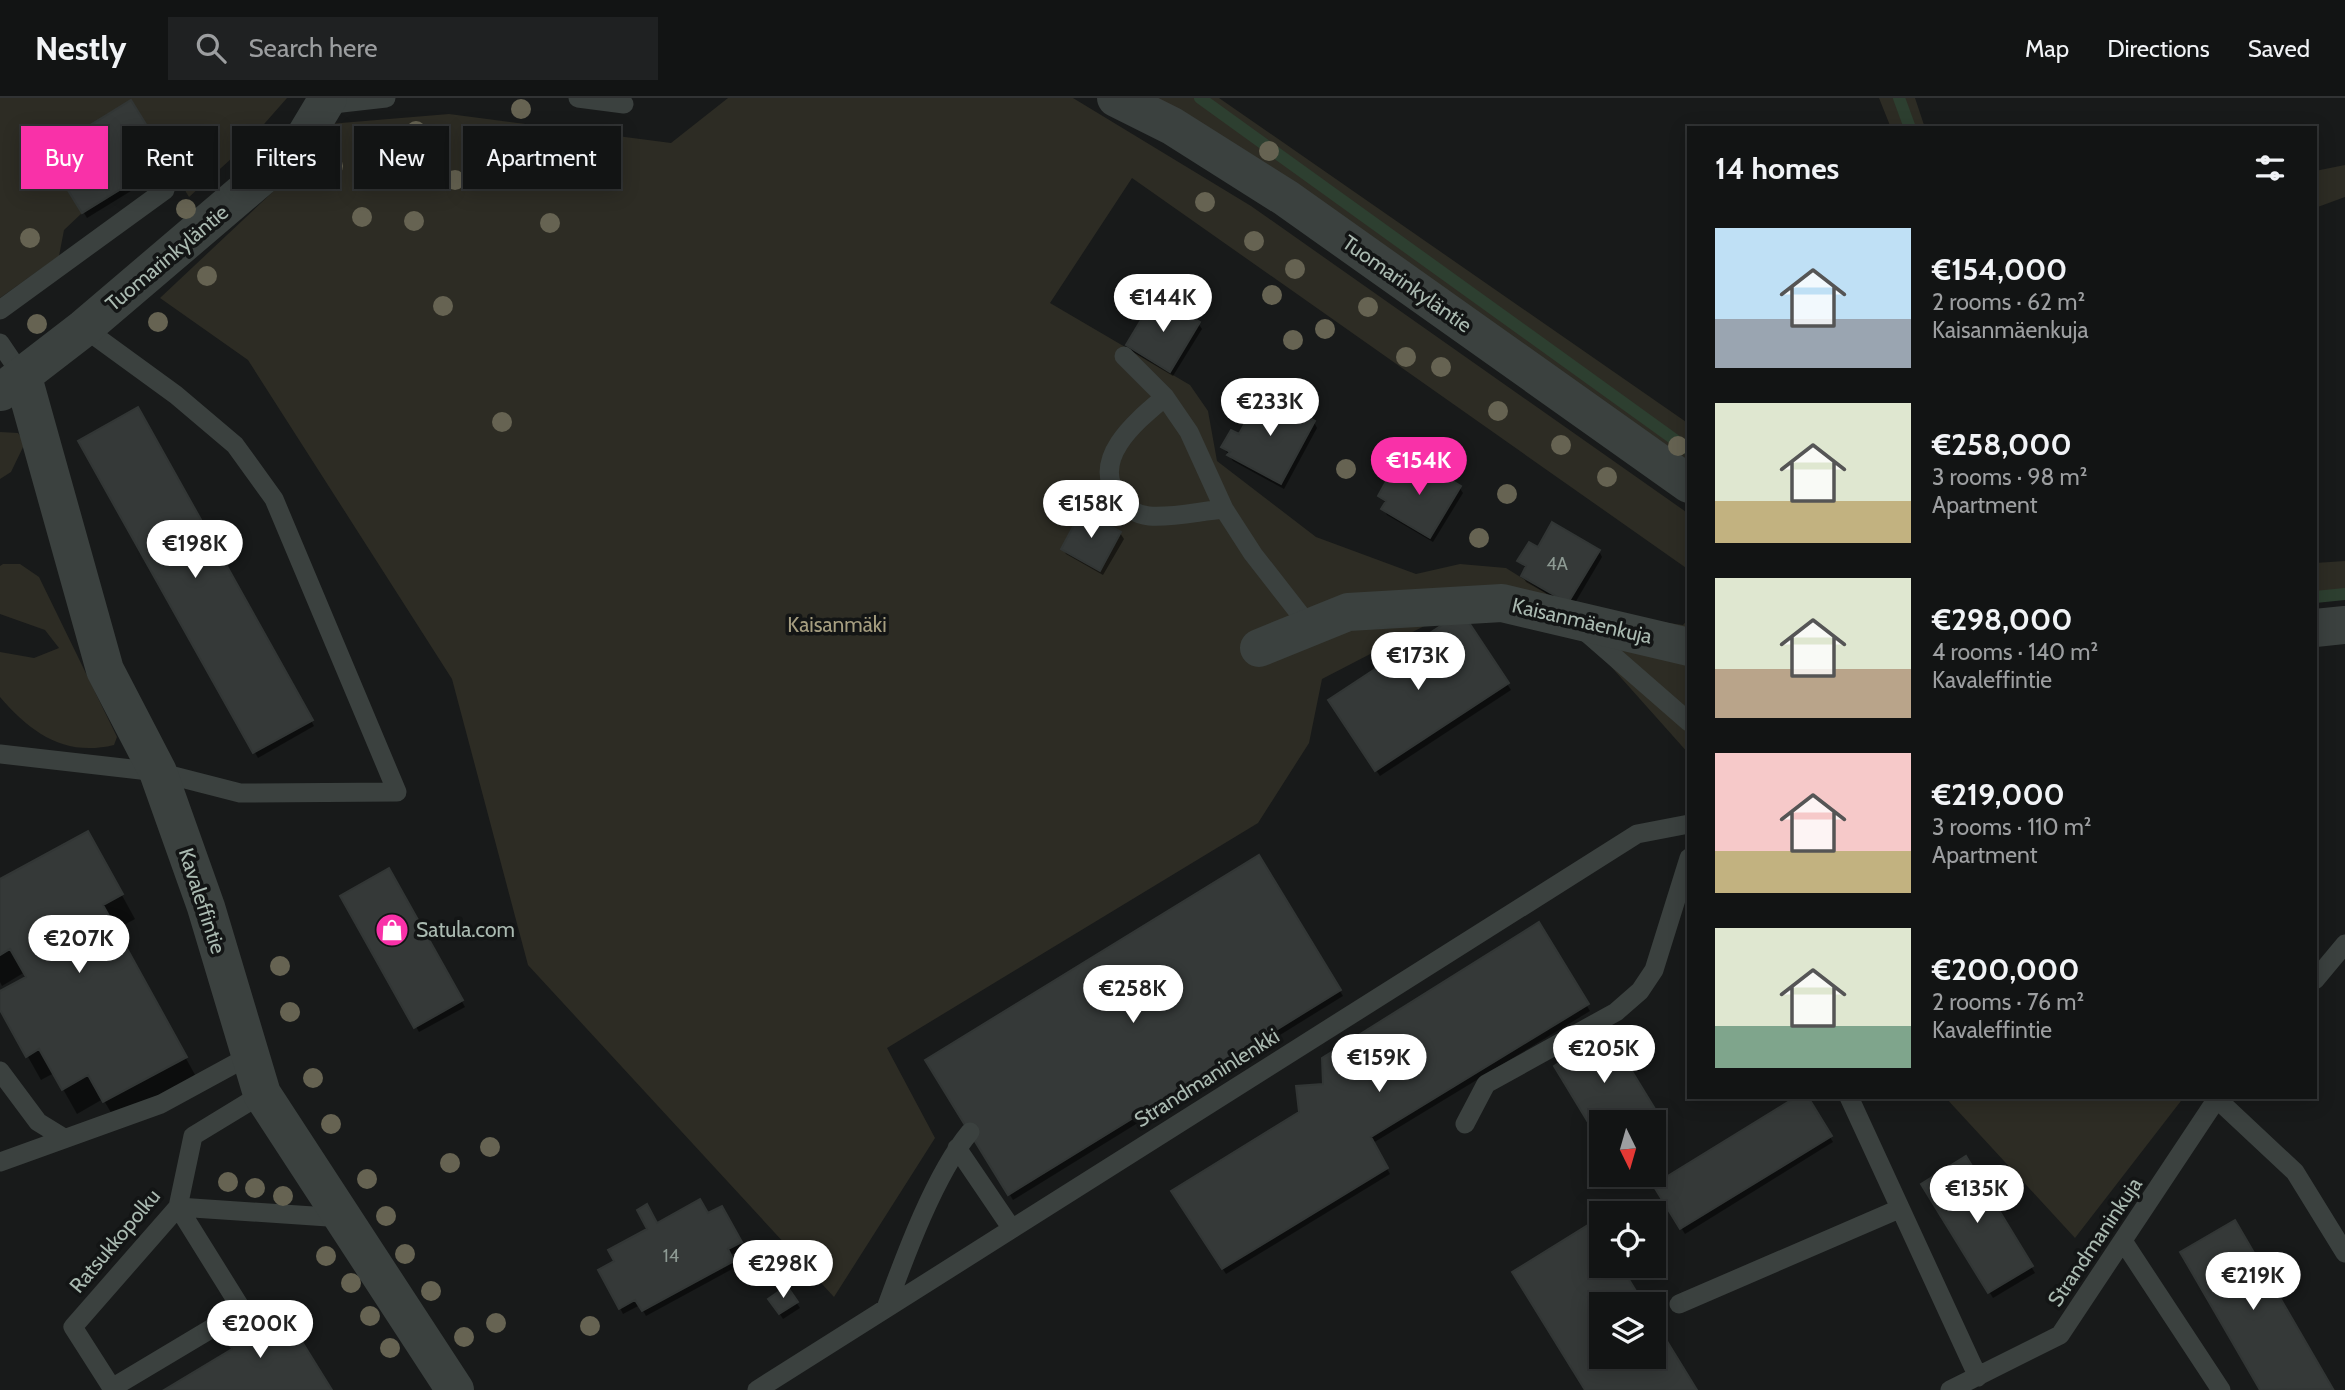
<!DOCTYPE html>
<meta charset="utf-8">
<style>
:root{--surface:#121414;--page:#1f2122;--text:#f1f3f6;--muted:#9c9ea0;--line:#313334;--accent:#f931a8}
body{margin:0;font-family:Cabin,sans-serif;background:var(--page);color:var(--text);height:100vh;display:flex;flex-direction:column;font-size:26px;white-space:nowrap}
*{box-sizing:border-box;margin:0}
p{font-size:23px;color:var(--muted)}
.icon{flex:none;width:38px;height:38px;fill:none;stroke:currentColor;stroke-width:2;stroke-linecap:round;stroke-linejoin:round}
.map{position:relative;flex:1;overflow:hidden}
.drawer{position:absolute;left:1687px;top:28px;width:630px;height:973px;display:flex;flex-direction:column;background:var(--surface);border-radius:0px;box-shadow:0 4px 18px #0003,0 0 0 2px var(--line)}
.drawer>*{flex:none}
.banner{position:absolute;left:21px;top:28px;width:665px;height:63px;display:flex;gap:14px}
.needle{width:46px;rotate:175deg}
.controls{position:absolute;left:1589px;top:1012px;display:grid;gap:14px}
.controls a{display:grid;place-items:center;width:77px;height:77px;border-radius:0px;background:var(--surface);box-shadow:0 4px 18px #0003,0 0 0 2px var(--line);font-size:35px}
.price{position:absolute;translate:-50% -60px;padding:0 16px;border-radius:24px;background:#fff;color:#222;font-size:23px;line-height:46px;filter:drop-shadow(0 2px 4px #0008)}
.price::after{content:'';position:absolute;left:50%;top:42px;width:21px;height:16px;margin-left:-10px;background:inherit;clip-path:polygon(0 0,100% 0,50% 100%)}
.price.selected{background:var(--accent);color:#fff}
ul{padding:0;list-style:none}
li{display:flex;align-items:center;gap:21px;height:175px;padding:0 28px}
li span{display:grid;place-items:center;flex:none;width:196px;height:140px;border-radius:0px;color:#555}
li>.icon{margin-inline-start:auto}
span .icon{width:84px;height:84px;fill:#fffc;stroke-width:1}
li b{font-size:30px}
h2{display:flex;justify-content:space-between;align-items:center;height:84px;padding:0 28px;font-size:30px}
.tag{padding:0 24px;border-radius:0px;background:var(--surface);box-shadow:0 4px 18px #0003,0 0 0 2px var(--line);font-size:24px;line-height:63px}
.tag.selected{background:var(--accent);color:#fff}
header{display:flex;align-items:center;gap:42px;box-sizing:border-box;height:98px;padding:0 35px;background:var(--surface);border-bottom:2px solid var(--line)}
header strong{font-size:33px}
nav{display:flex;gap:38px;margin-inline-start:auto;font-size:24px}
.search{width:490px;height:63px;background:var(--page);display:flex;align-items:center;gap:18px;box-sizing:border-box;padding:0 24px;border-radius:0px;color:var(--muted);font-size:26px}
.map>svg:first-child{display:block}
.green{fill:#2d2c24}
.shadow{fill:#0007}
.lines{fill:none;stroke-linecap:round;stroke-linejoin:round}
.stream{stroke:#2d3f30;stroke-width:12}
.building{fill:#353938;stroke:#323635;stroke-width:2}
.lane{stroke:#3b413f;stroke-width:19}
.street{stroke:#3b413f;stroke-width:38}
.tree{fill:#666352}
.labels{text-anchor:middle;stroke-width:7;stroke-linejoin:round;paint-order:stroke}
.number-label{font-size:18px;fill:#8d9a93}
.street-label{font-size:21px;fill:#aabab1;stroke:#131515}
.park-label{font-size:21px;fill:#a69e80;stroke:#131515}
.poi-label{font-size:21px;fill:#aabab1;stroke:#131515;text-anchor:start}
</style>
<header>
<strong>Nestly</strong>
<div class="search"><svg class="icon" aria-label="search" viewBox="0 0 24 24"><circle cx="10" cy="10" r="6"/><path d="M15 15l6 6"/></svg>Search here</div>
<nav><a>Map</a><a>Directions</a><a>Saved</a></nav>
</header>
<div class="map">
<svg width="2345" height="1292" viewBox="0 0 2345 1292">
<rect width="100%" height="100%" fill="#181a1a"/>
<!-- green -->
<path class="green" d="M0,0H287L242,51L189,99L131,2L46,54L82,115L64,132L59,158L0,200Z
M728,0H1073L1251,108L1689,416V472L1132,80L1050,205L1190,287L1208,313L1217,363L1316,439L1416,476L1460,466L1506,470L1571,511L1683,527L1689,520V656L1590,545L1457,511L1322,581L1309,645L1258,725L887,950L935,1040L834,1199L528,867L452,581L248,262L160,200L279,88L329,26L449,16L671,45Z
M1153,0H1219L1689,326V367Z
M1879,0H1915L1925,30H1891Z
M2345,67V99L2315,110V73Z
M0,334L18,335L25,345L11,374L0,381Z
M2345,463V501L2315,504V465Z
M3,466H20L39,479L117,639L114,647C65,659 31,635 0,599V554L34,560L59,550L45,532L0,516V468Z
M1945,999H2184L2075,1140Z"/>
<!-- shadow -->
<path class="shadow" d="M130,4L170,69L87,120L48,55Z
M1198,225L1202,231L1173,278L1131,253L1128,247Z
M137,312L314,628L258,660L81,344Z
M1314,324L1317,330L1284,391L1233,363L1223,349L1240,339Z
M1398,385L1459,389L1463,395L1433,444L1387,417L1383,411L1386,406L1380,398Z
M1120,435L1124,441L1103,477L1066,456L1063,451Z
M1538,451L1599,453L1602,459L1572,510L1526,484L1523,478L1526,471L1520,463Z
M1462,516L1511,592L1380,678L1334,609Z
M101,759L135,821L115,832L199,984L119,1028L103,1001L77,1016L54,975L41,982L0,909V895L28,880L25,874L2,888L0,884V783Z
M1258,760L1343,898L1013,1102L928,962Z
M388,773L465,909L419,934L342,799Z
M1538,827L1590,913L1373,1045L1390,1076L1226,1176L1173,1094L1301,1015L1325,988Z
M1608,937L1656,1017L1645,1024H1601V1043L1556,968Z
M1806,999L1833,1044L1685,1136L1655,1088Z
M1965,1061L2035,1175L1993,1200L1923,1086Z
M721,1110L743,1150L729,1158L736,1169L646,1218L640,1207L623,1216L620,1210L616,1164L657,1127L707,1118Z
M2234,1125L2332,1292H2262L2182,1154Z
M1593,1126L1601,1140V1258H1654V1225L1695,1292H1587Z
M787,1190L800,1210L783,1221L774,1207Z"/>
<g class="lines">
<!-- stream -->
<path class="stream" d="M1200,0L1689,352
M1899,0L1910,30
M2315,499L2345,496"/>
</g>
<!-- building -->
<path class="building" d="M131,2L168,62L82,115L45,55Z
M1156,197L1200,224L1170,274L1126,247Z
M1262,294L1315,323L1281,386L1227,357L1230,354L1221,349L1231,332L1239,336Z
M138,309L313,622L253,655L78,343Z
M1412,359L1461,388L1430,440L1381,411L1386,403L1378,398L1389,378L1398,383Z
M1082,412L1121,434L1100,473L1061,451Z
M1552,424L1600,452L1568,505L1521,478L1526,468L1517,463L1529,444L1538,449Z
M1462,514L1509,585L1375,673L1328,602Z
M88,733L123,796L103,807L187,959L103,1004L88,977L62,992L39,951L26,959L0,912V893L26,879L10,851L0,857V781Z
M1259,757L1341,892L1008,1097L925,962Z
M389,770L463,902L414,930L340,798Z
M1539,824L1589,906L1371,1039L1388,1070L1222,1171L1171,1093L1299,1014L1296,988L1323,986L1322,960Z
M1608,934L1655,1011L1633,1024H1601L1600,1044L1554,968Z
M1796,999H1808L1832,1038L1680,1131L1653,1087Z
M1966,1058L2033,1168L1988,1195L1921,1086Z
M700,1101L708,1115L722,1108L742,1144L728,1151L734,1163L642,1213L635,1202L619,1211L598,1172L614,1163L608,1152L647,1131L637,1112L647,1106L657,1125Z
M2235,1122L2333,1291L2260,1292L2180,1154Z
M1593,1124L1601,1137V1167H1620L1644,1206H1601V1258H1654V1222L1697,1292H1585L1512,1174Z
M787,1188L798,1204L779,1216L768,1201Z
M278,1205L332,1292H164L232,1251L224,1238Z"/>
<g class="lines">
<!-- lane -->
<path class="lane" d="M578,0L624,6
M324,7L386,0
M0,212L165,92
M0,245L23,279
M1124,258L1165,299L1189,334L1224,411L1253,456L1310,529
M1165,299C1139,321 1089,360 1118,399C1125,409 1136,417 1149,418C1173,420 1200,413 1224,411
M1587,535L1689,624
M0,656L158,674L240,695L397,694L274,401L235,347L176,297L84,230
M2315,882L2345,846
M0,973L38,1024L64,1040
M1849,999L1978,1279
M2217,1001L2295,1074L2345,1155
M1465,1026L1486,986L1616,914L1640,893L1654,872L1689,760
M957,1050L1012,1131
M0,1064L161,1006L251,957
M178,1109L343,1120
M178,1109L249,1223
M2123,1143L2221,1292
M1679,1206L1899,1111
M886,1210C905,1158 935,1076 970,1034
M214,1229L112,1290L73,1229L178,1109L193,1038L262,996
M757,1292L1637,736L1689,726
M1950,1292L2060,1237L2218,999"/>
<!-- street -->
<path class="street" d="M1116,0L1172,28L1286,100L1689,386
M23,279L105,572L158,674L206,809L262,996L455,1292
M1,294L84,230L301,45L328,0
M2315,530L2345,527
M1259,550L1348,514L1502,505L1689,549"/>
</g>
<!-- trees -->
<g class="tree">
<circle cx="521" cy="11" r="10"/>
<circle cx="416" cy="33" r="10"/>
<circle cx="264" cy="40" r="10"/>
<circle cx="1269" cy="53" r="10"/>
<circle cx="333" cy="68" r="10"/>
<circle cx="517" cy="69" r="10"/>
<circle cx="455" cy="82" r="10"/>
<circle cx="1205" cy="104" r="10"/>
<circle cx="186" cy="111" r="10"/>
<circle cx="362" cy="119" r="10"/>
<circle cx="414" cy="123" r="10"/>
<circle cx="550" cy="125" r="10"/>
<circle cx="30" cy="140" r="10"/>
<circle cx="1254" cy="143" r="10"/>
<circle cx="1295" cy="171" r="10"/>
<circle cx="207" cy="178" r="10"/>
<circle cx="1272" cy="197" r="10"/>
<circle cx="443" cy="208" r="10"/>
<circle cx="1368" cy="209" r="10"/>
<circle cx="158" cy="224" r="10"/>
<circle cx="37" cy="226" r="10"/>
<circle cx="1325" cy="231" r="10"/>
<circle cx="1293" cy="242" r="10"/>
<circle cx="1406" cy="259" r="10"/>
<circle cx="1441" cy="269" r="10"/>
<circle cx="1498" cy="313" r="10"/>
<circle cx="502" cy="324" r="10"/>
<circle cx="1561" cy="347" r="10"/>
<circle cx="1678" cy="348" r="10"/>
<circle cx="1346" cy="371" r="10"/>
<circle cx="1607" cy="379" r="10"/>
<circle cx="1507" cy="396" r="10"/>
<circle cx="1479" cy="440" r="10"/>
<circle cx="280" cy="868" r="10"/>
<circle cx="290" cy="914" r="10"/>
<circle cx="313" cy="980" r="10"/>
<circle cx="331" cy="1026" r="10"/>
<circle cx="490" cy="1049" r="10"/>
<circle cx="450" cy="1065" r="10"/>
<circle cx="367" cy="1081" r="10"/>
<circle cx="228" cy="1084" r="10"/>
<circle cx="255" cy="1090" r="10"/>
<circle cx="283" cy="1098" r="10"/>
<circle cx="386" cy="1118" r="10"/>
<circle cx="405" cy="1156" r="10"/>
<circle cx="326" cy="1158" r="10"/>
<circle cx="351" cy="1185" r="10"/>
<circle cx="431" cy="1193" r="10"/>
<circle cx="370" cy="1218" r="10"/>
<circle cx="496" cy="1225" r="10"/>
<circle cx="590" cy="1228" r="10"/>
<circle cx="464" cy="1239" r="10"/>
<circle cx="390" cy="1250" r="10"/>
</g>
<!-- icons -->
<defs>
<symbol id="shop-disc" viewBox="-11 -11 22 22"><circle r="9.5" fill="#f931a8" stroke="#131515"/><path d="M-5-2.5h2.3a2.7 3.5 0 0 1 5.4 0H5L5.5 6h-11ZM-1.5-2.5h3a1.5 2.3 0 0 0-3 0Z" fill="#fff"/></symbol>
</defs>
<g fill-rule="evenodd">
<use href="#shop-disc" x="373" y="813" width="38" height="38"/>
</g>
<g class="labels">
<!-- number labels -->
<g class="number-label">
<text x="1557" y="472">4A</text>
<text x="671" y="1164">14</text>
</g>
<!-- street labels -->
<g class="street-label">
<text transform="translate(167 160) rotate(-40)" y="7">Tuomarinkyläntie</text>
<text transform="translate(1407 186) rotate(35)" y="7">Tuomarinkyläntie</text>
<text transform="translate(1582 523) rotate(13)" y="7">Kaisanmäenkuja</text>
<text transform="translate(202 803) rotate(72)" y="7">Kavaleffintie</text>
<text transform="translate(1207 980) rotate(-32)" y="7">Strandmaninlenkki</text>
<text transform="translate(115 1143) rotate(-50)" y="7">Ratsukkopolku</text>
<text transform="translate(2095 1144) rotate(-56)" y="7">Strandmaninkuja</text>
</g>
<!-- park labels -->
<g class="park-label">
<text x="837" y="534">Kaisanmäki</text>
</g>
<!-- poi labels -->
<g class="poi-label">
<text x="416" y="839">Satula.com</text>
</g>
</g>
</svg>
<div class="controls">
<a><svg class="needle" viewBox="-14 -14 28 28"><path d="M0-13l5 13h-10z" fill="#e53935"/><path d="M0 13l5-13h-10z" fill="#9c9ea0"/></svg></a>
<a><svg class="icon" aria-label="locate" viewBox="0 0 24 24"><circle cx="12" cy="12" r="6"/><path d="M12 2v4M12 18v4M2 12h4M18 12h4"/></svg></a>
<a><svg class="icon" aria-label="layers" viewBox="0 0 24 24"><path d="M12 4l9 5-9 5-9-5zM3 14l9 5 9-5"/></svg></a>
</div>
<b class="price" style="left:1163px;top:236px">€144K</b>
<b class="price" style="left:1270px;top:340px">€233K</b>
<b class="price selected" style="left:1419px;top:399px">€154K</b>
<b class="price" style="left:1091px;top:442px">€158K</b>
<b class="price" style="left:195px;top:482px">€198K</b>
<b class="price" style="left:1418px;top:594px">€173K</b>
<b class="price" style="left:79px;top:877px">€207K</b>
<b class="price" style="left:1133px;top:927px">€258K</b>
<b class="price" style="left:1604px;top:987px">€205K</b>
<b class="price" style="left:1379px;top:996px">€159K</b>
<b class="price" style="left:1977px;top:1127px">€135K</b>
<b class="price" style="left:783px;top:1202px">€298K</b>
<b class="price" style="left:2253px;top:1214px">€219K</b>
<b class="price" style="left:260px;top:1262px">€200K</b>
<div class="banner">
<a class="tag selected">Buy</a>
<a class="tag">Rent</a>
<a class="tag">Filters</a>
<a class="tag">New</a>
<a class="tag">Apartment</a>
</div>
<section class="drawer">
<h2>14 homes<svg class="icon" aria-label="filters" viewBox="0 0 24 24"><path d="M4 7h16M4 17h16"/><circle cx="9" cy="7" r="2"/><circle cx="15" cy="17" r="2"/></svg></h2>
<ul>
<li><span style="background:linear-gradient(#bfe0f5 65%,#9aa5b1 0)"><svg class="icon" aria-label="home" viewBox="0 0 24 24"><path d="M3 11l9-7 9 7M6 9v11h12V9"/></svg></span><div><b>€154,000</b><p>2 rooms · 62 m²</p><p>Kaisanmäenkuja</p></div></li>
<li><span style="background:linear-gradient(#dfe7d0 70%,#c2b280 0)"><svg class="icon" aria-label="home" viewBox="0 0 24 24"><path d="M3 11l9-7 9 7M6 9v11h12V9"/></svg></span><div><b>€258,000</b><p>3 rooms · 98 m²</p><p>Apartment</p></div></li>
<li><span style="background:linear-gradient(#dfe7d0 65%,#b9a48a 0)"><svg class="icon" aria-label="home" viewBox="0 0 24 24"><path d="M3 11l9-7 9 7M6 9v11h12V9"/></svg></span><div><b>€298,000</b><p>4 rooms · 140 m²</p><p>Kavaleffintie</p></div></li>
<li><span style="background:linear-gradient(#f6c9c9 70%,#c2b280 0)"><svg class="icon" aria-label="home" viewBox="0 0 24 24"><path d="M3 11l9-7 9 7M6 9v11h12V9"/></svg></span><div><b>€219,000</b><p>3 rooms · 110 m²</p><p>Apartment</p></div></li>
<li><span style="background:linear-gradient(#dfe7d0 70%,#7fa58c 0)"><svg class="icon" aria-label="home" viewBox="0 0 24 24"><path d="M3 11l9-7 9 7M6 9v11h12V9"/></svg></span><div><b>€200,000</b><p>2 rooms · 76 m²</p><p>Kavaleffintie</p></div></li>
</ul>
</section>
</div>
